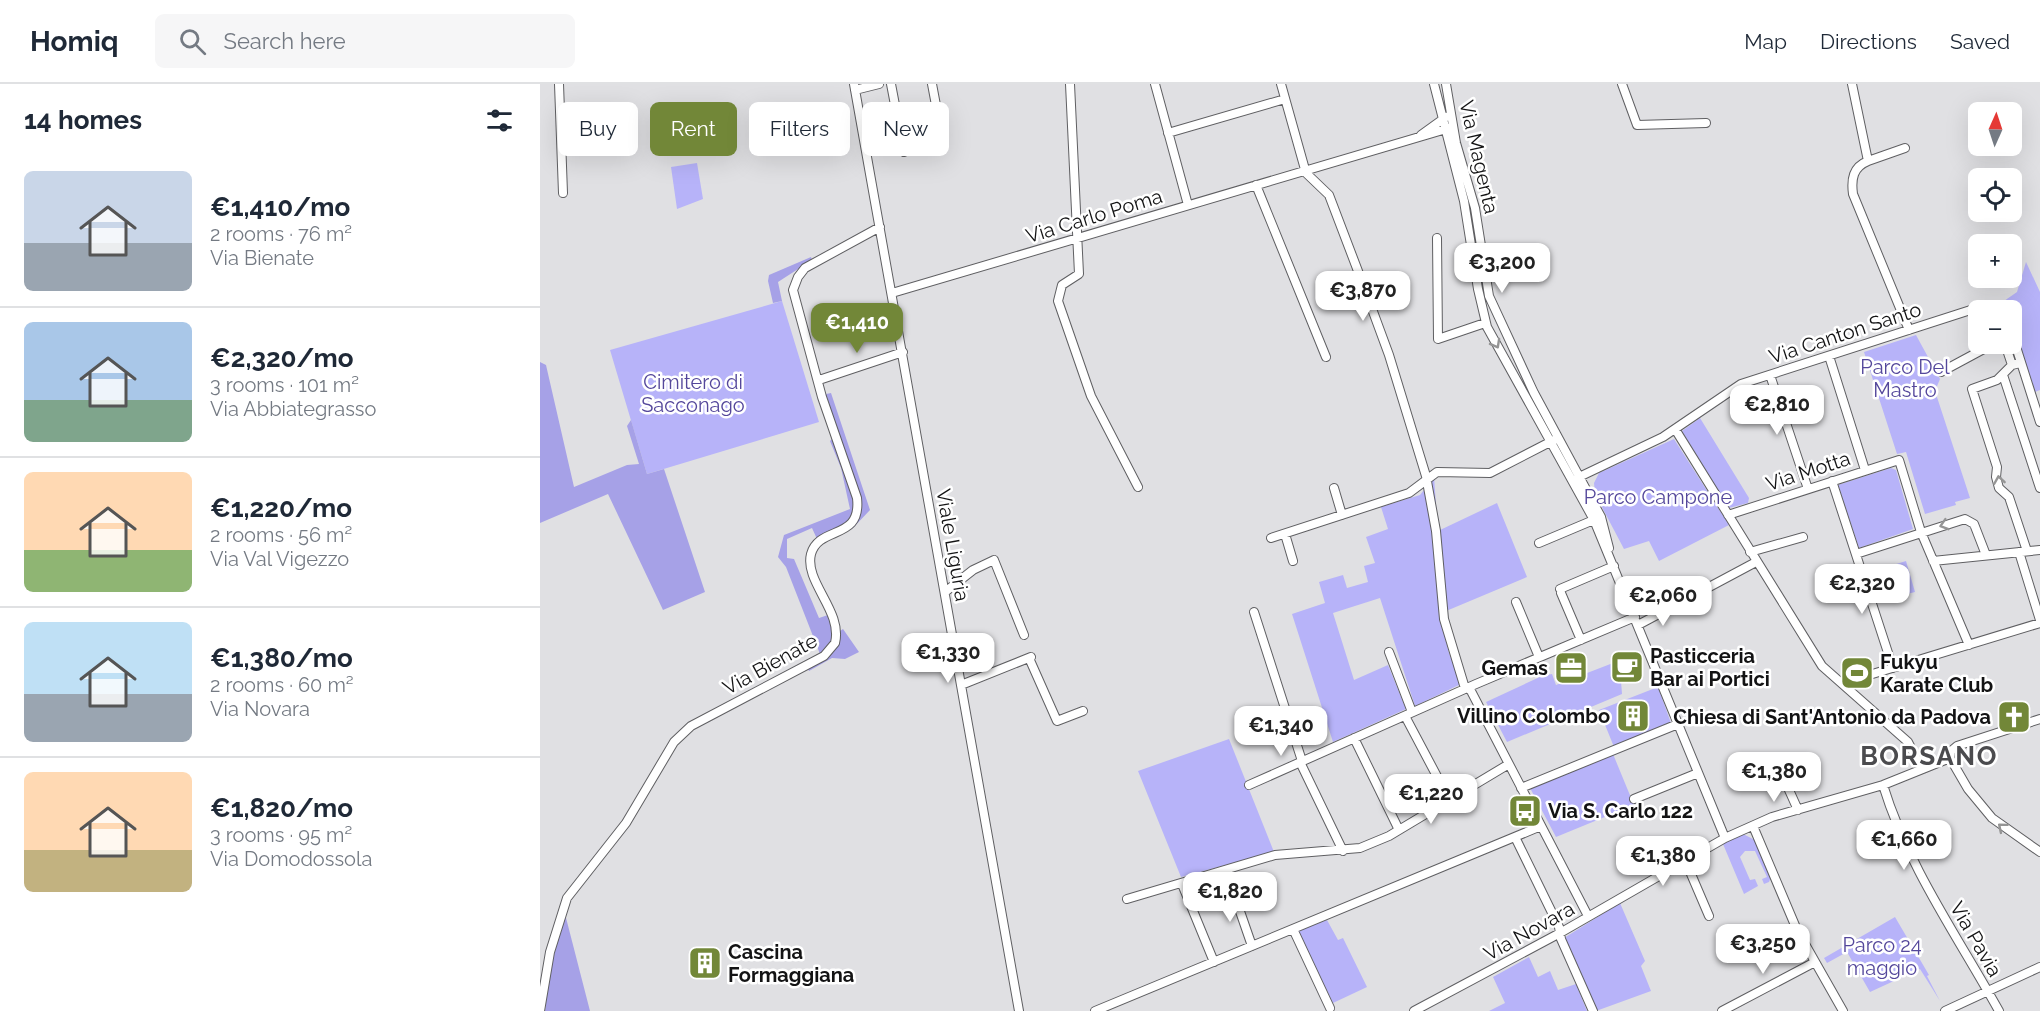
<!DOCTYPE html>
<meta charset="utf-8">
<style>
:root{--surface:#fff;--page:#f6f6f7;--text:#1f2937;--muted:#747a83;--line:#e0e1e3;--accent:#728738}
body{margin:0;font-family:Raleway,sans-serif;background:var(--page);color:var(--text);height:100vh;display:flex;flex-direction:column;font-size:22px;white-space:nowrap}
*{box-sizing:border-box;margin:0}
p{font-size:20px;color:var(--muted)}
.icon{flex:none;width:33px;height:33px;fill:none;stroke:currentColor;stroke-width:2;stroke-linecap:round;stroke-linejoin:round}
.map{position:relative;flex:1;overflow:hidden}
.sheet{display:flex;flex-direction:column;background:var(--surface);width:540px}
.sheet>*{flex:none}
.banner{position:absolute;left:18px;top:18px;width:570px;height:54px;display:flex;gap:12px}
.needle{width:39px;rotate:3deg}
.buttons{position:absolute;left:1428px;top:18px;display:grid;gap:12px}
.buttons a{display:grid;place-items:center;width:54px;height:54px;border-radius:9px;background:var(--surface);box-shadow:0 6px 24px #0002;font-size:30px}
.price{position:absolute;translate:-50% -51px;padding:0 14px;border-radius:12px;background:#fff;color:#222;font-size:20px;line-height:39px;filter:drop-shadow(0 2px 3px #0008)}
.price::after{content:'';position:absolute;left:50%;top:36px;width:18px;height:14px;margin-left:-9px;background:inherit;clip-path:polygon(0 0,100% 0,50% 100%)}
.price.on{background:var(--accent);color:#fff}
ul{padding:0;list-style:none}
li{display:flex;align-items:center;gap:18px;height:150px;padding:0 24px}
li+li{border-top:2px solid var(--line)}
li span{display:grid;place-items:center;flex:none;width:168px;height:120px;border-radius:9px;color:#555}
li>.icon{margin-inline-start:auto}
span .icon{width:72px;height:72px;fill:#fffc;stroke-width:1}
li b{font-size:26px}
h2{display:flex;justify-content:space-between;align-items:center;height:72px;padding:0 24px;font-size:26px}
.chip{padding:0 21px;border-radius:9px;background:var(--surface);box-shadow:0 6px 24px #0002;font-size:21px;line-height:54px}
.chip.on{background:var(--accent);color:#fff}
header{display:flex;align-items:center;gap:36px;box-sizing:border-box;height:84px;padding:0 30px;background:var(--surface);border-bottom:2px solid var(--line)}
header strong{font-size:28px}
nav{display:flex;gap:33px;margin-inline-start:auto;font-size:21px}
.search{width:420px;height:54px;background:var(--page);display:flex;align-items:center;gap:15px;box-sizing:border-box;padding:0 21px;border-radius:9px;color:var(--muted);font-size:22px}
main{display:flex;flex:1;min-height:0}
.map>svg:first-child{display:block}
.green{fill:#b7b3f9}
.forest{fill:#a6a1e7}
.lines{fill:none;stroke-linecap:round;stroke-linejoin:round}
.street-casing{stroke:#5f5f62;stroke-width:10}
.street{stroke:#fff;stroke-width:8}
.oneway{stroke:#959595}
.labels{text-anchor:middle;stroke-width:5;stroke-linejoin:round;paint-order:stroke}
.street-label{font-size:20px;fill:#131314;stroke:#fff}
.park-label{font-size:20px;fill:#54479b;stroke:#fff}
.poi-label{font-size:20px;font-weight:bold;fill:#131314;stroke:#fff;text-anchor:start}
.district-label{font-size:26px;font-weight:bold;letter-spacing:1.5px;fill:#4b4b4e;stroke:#fff}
</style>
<header>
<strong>Homiq</strong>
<div class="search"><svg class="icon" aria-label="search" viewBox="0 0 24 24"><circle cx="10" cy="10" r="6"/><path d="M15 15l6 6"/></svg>Search here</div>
<nav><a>Map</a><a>Directions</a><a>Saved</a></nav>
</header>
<main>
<section class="sheet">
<h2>14 homes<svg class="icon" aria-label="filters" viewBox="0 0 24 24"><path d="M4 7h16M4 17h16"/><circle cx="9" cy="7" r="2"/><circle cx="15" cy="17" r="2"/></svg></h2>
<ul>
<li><span style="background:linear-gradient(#c9d6e8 60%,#9aa5b1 0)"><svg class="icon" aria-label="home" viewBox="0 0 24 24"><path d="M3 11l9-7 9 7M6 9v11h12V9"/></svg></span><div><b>€1,410/mo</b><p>2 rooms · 76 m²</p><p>Via Bienate</p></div></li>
<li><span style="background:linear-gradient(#a9c7e8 65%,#7fa58c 0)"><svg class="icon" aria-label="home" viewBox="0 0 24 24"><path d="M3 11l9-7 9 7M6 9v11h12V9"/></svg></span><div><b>€2,320/mo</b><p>3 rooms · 101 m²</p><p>Via Abbiategrasso</p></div></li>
<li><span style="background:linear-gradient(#ffd9b3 65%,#8fb573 0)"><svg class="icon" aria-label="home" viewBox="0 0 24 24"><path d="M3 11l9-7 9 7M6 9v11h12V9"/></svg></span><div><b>€1,220/mo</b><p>2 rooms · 56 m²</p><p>Via Val Vigezzo</p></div></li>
<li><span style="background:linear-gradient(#bfe0f5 60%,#9aa5b1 0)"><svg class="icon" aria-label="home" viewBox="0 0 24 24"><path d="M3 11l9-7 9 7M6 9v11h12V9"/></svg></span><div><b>€1,380/mo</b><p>2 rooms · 60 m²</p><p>Via Novara</p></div></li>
<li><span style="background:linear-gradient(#ffd9b3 65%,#c2b280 0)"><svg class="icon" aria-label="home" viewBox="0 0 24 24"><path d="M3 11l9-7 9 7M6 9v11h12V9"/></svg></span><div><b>€1,820/mo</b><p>3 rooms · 95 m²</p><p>Via Domodossola</p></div></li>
</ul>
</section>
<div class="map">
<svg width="1500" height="927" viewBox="0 0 1500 927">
<rect width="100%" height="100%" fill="#e0e0e3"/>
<!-- green -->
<path class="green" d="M157,79L163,115L137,125L131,83Z
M1486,178L1500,208V306L1495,308L1472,239V226H1467L1464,217L1477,208Z
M242,217L279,338L107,390L70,266Z
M1376,251L1400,295L1395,307L1430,414L1415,418L1416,421L1385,430L1366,368L1357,370L1324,268Z
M1160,334L1209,414L1208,419L1189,424L1142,347Z
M1134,355L1189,441L1119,477L1109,457L1084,465L1055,410L1054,399L1059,389Z
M1351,384L1356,386L1373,445L1319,464L1298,401Z
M894,393L898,447L957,419L987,493L899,530L909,569L921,600L875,622L840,514L793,529L814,596L848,581L866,625L793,658L752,530L785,519L779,498L803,491L807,504L828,498L824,482L835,479L826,453L848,445L841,423L880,411Z
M1366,477L1375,508L1359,512L1350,482Z
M1073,579L1081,597L1082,610L967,658L946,618L1002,592L1012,590L1016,601Z
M1118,603L1131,639L1074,663L1059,626Z
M689,655L734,768L641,793L598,687Z
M1073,670L1094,721L1016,753L990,704Z
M1203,750L1215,756L1231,793L1229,798L1224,800L1222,795L1227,793L1215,767H1205L1200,773L1210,796L1215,795L1218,802L1204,810L1183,760Z
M1080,819L1105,877L1101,882L1111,907L1056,927L1024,854Z
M1355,833L1389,891L1387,892L1400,917L1380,885L1330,908L1307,868L1287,879L1284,874Z
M787,836L798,856L803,854L827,903L793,919L758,847Z
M989,873L998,893L1010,887L1018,906L1036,900L1047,927H949L965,919L953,893Z"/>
<!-- forest -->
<path class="forest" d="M271,173L272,176L238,198L242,217L233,219L228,197L229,191Z
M0,278L6,281L34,403L87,381L99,380L87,342L91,336L107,390L124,385L165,508L123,526L68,410L0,439Z
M291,309L330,426L312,445L320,429L319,412L286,310Z
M294,353L316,422L308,439L277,455L272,444L247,455V474L254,475L279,534L288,531L293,546L292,560L280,570L246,483L238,473L244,451L310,425L301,384L290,357Z
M303,545L319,568L305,575L292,574L269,587L267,583L298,556L300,547Z
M24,826L50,927H5L9,894Z"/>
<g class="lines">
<defs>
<path id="street" d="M19,0L23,109
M314,0L479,927
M351,0L364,68
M392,0L402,53
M530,0L539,190L522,201L518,217L551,312L598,403
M615,0L648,121
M741,0L766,89L789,111L821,195L849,271L886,392L896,447L904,535L924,601L931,607L1048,832
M894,0L924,117L938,205L947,243L1054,436L1185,754
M906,0L916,59L935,124L949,212L994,309L1061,433L1069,464
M1082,0L1097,41L1166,39
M1312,0L1328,77C1313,83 1311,95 1313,110L1369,246
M315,6L339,0
M628,49L745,15
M881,51L906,33
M1328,77L1365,64
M716,101L786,273
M897,154L898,255L945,239
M352,209L913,43
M1472,250L1500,338
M1465,260L1472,281
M1289,272L1325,386
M1480,279L1472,281L1457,296L1432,305L1457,383L1456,393L1459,404L1469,413L1487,467
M1401,288L1453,260
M1230,291L1268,405
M1463,291L1500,404
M279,296L363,268
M1135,345L1282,582L1368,658L1382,685
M1037,394L1123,353L1201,300L1443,222L1461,226
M1292,397L1353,584
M794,404L802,431
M1188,431L1359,376L1381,448L1429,561
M745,450L753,477
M731,454L869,409L897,388L950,389L1014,356
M999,459L1056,435
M1210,468L1263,453
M1479,468L1500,536
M1316,470L1425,435L1434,440L1446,471
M1393,477L1500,466
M1020,505L1074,482
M405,508L433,486L454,476L484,551
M1021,509L1041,556
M976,518L999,573
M714,528L762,677
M1098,541L1216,478
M849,568L872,628
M489,574L517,637L543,627
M421,601L491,573
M1305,602L1316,595L1500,539
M865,632L909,715
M814,654L859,746
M1410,674L1428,705L1452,734L1500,768
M1410,674L1411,667L1417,662L1500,635
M760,678L803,767
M1231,689L1240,686L1258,726
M709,701L936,600L1095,533
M1343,701C1368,783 1418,853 1459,927
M981,704L1138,640
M1094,715L1158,689
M1213,742L1257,846L1303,927
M975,753L1019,843L1021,855L1053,927
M1145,776L1169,832
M686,787L712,862
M642,800L674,878
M587,815L735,771L820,764L849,752L969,680
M753,845L790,924
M0,927L10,868L27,814L86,739L134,658L151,642L284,572L295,559C303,527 264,498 271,470C279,441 322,457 317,414L282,313L253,206L258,193L265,184L340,143
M555,927L1001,742
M874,927L1020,849L1185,754L1232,733L1343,701L1410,674
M1182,927L1275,878
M1405,927L1500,883"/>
</defs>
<!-- street casing -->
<use href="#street" class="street-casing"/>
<!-- street -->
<use href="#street" class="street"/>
</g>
<!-- one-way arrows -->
<defs><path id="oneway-chevron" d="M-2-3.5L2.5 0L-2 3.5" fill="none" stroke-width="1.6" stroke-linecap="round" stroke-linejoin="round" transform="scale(1.5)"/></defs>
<g class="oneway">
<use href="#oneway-chevron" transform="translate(956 260) rotate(61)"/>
<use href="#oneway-chevron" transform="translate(1459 396) rotate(-99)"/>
<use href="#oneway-chevron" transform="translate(1404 441) rotate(163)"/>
<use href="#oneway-chevron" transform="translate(1462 743) rotate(-140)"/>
</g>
<!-- icons -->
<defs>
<symbol id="cafe-square" viewBox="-11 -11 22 22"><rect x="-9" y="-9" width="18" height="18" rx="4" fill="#728738" stroke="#fff"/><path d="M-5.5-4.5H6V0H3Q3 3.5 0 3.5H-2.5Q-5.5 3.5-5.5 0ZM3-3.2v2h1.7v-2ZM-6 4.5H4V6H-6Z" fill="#fff"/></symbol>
<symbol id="office-square" viewBox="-11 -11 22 22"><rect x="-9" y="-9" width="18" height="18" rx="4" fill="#728738" stroke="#fff"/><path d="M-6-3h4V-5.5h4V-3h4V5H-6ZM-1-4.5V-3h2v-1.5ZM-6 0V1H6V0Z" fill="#fff"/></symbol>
<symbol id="stadium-square" viewBox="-11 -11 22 22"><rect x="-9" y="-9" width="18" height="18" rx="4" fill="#728738" stroke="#fff"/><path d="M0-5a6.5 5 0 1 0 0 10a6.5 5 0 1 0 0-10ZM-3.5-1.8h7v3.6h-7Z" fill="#fff"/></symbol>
<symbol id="building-square" viewBox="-11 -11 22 22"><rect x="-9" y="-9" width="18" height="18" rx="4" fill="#728738" stroke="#fff"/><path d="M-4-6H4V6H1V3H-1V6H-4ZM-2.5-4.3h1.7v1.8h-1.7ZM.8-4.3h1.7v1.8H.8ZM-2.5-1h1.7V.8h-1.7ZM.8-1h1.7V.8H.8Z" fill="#fff"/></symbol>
<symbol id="church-square" viewBox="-11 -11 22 22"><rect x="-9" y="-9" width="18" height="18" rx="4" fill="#728738" stroke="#fff"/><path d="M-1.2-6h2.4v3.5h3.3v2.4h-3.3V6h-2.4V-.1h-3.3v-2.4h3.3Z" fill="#fff"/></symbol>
<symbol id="bus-square" viewBox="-11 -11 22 22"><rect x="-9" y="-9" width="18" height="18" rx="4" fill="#728738" stroke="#fff"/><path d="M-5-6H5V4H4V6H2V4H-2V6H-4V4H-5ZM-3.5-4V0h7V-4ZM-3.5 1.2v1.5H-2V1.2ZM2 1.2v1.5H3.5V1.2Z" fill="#fff"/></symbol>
</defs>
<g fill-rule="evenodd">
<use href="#cafe-square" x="1068" y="564" width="38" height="38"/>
<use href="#office-square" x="1012" y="565" width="38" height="38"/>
<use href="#stadium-square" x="1298" y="570" width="38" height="38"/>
<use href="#building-square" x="1074" y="613" width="38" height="38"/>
<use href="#church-square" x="1455" y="614" width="38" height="38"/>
<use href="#bus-square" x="966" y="708" width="38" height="38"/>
<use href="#building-square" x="146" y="860" width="38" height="38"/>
</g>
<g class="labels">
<!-- street labels -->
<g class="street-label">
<text transform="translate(939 73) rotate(77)" y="7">Via Magenta</text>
<text transform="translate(554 132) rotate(-17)" y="7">Via Carlo Poma</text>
<text transform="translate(1305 249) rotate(-18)" y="7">Via Canton Santo</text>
<text transform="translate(1268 387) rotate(-18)" y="7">Via Motta</text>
<text transform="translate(413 461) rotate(80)" y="7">Viale Liguria</text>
<text transform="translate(230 580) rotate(-29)" y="7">Via Bienate</text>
<text transform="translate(989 847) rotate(-29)" y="7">Via Novara</text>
<text transform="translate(1436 855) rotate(60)" y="7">Via Pavia</text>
</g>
<!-- park labels -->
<g class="park-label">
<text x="1365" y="290">Parco Del<tspan x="1365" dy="23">Mastro</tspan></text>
<text x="153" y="305">Cimitero di<tspan x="153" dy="23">Sacconago</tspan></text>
<text x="1118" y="420">Parco Campone</text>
<text x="1342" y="868">Parco 24<tspan x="1342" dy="23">maggio</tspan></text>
</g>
<!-- poi labels -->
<g class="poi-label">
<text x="1110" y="579">Pasticceria<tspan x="1110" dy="23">Bar ai Portici</tspan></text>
<text x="1340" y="585">Fukyu<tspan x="1340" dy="23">Karate Club</tspan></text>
<text x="1008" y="591" text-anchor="end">Gemas</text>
<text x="1070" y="639" text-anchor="end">Villino Colombo</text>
<text x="1451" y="640" text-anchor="end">Chiesa di Sant'Antonio da Padova</text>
<text x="1008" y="734">Via S. Carlo 122</text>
<text x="188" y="875">Cascina<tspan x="188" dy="23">Formaggiana</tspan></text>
</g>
<!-- district labels -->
<g class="district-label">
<text x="1389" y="681">BORSANO</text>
</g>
</g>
</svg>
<div class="buttons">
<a><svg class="needle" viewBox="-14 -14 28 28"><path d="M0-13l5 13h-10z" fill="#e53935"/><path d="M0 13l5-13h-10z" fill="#747a83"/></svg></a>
<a><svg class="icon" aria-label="locate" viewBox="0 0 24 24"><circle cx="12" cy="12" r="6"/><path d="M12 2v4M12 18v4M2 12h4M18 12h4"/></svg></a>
<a>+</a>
<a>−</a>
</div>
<b class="price" style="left:962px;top:210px">€3,200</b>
<b class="price" style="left:823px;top:238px">€3,870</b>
<b class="price on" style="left:317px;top:270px">€1,410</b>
<b class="price" style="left:1237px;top:352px">€2,810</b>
<b class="price" style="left:1322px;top:531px">€2,320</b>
<b class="price" style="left:1123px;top:543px">€2,060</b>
<b class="price" style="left:408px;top:600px">€1,330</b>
<b class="price" style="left:741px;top:673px">€1,340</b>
<b class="price" style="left:1234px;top:719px">€1,380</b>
<b class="price" style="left:891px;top:741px">€1,220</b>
<b class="price" style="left:1364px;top:787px">€1,660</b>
<b class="price" style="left:1123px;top:803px">€1,380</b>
<b class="price" style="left:690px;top:839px">€1,820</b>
<b class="price" style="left:1223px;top:891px">€3,250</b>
<div class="banner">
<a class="chip">Buy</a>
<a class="chip on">Rent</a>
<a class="chip">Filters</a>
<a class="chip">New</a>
</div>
</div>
</main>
